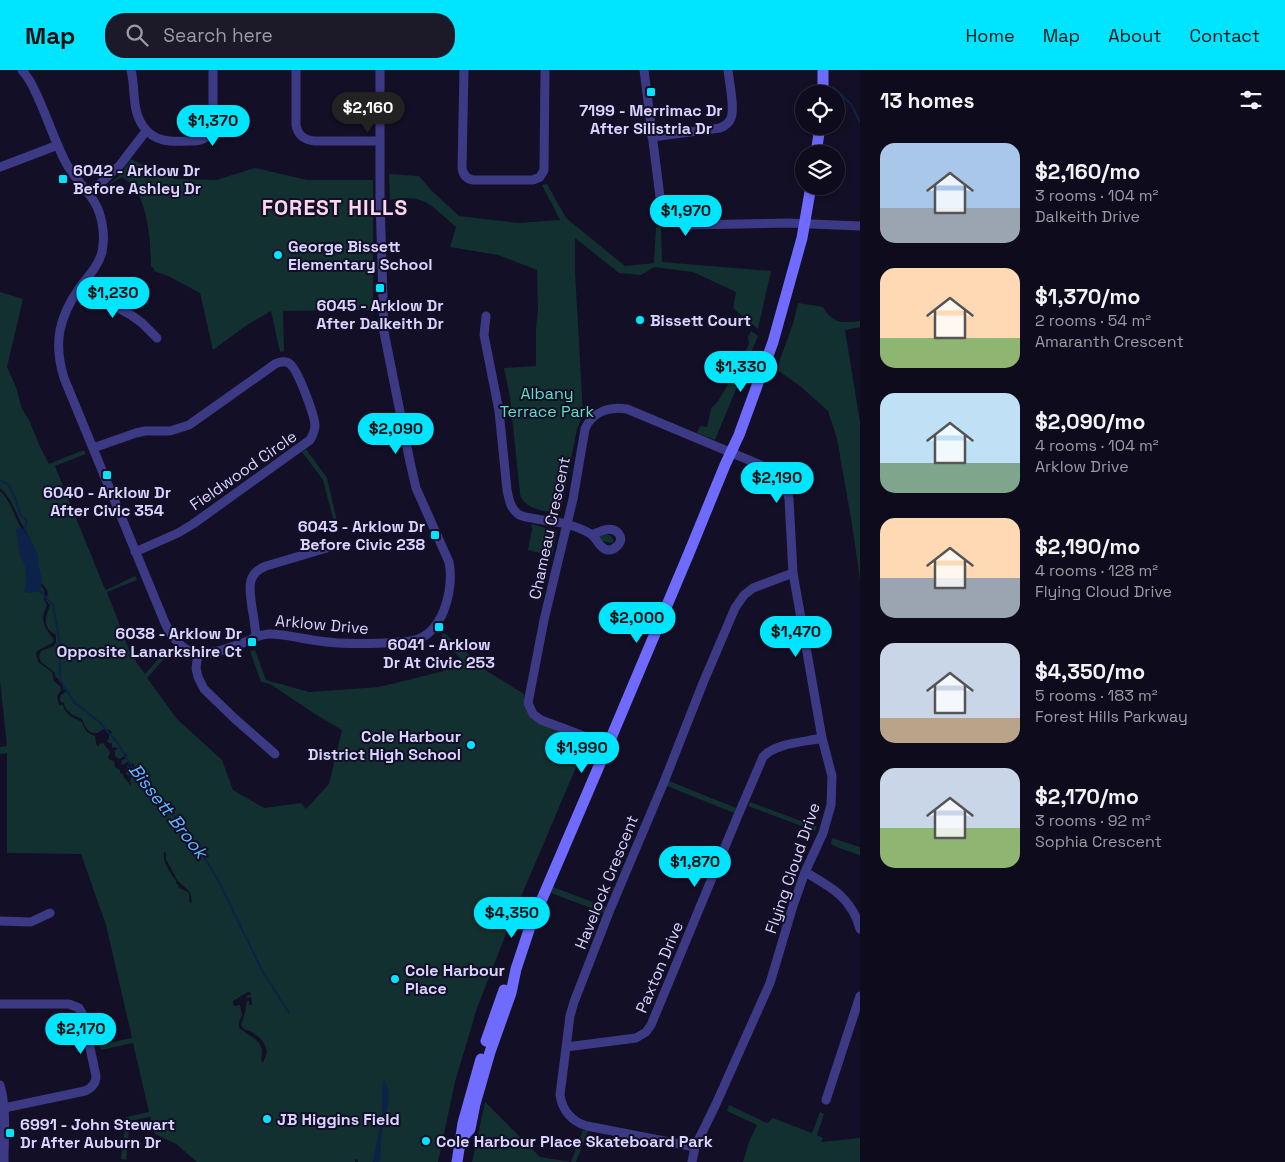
<!DOCTYPE html>
<meta charset="utf-8">
<style>
:root{--surface:#0e0b1c;--page:#1c1929;--text:#f1f3f6;--muted:#9b9ba3;--line:#2e2b3b;--accent:#00e5ff}
body{margin:0;font-family:"Space Grotesk",sans-serif;background:var(--page);color:var(--text);height:100vh;display:flex;flex-direction:column;font-size:19px;white-space:nowrap}
*{box-sizing:border-box;margin:0}
p{font-size:16px;color:var(--muted)}
.icon{flex:none;width:28px;height:28px;fill:none;stroke:currentColor;stroke-width:2;stroke-linecap:round;stroke-linejoin:round}
.map{position:relative;flex:1;overflow:hidden}
.side{display:flex;flex-direction:column;background:var(--surface);width:425px}
.side>*{flex:none}
.fabs{position:absolute;left:795px;top:15px;display:grid;gap:10px}
.fabs a{display:grid;place-items:center;width:50px;height:50px;border-radius:50%;background:var(--surface);box-shadow:0 2px 8px #0003,0 0 0 1px var(--line);font-size:25px}
.price{position:absolute;translate:-50% -42px;padding:0 11px;border-radius:18px;background:var(--accent);color:#111;font-size:16px;line-height:32px;filter:drop-shadow(0 1px 2px #0008)}
.price::after{content:'';position:absolute;left:50%;top:30px;width:15px;height:11px;margin-left:-8px;background:inherit;clip-path:polygon(0 0,100% 0,50% 100%)}
.price.active{background:#222;color:#fff}
ul{padding:0;list-style:none}
li{display:flex;align-items:center;gap:15px;height:125px;padding:0 20px}
li span{display:grid;place-items:center;flex:none;width:140px;height:100px;border-radius:15px;color:#555}
li>.icon{margin-inline-start:auto}
span .icon{width:60px;height:60px;fill:#fffc;stroke-width:1}
li b{font-size:21px}
h2{display:flex;justify-content:space-between;align-items:center;height:60px;padding:0 20px;font-size:21px}
header{display:flex;align-items:center;gap:30px;box-sizing:border-box;height:70px;padding:0 25px;background:var(--accent);color:#111}
header strong{font-size:24px}
nav{display:flex;gap:28px;margin-inline-start:auto;font-size:18px}
.search{width:350px;height:45px;background:var(--page);display:flex;align-items:center;gap:12px;box-sizing:border-box;padding:0 18px;border-radius:20px;color:var(--muted);font-size:19px}
main{display:flex;flex:1;min-height:0}
.map>svg:first-child{display:block}
.green{fill:#12302f;fill-rule:evenodd}
.water{fill:#0c2248}
.lines{fill:none;stroke-linecap:round;stroke-linejoin:round}
.stream{stroke:#0c2248;stroke-width:2}
.street{stroke:#3d3a85;stroke-width:9}
.secondary{stroke:#6f6bff;stroke-width:11}
.poi-dot{fill:#00e5ff;stroke:#130f26;stroke-width:2}
.labels{text-anchor:middle;stroke-width:4;stroke-linejoin:round;paint-order:stroke}
.poi-label{font-size:16px;font-weight:bold;fill:#d9d4ff;stroke:#130f26;text-anchor:start}
.park-label{font-size:16px;fill:#5fe0c0;stroke:#130f26}
.street-label{font-size:16px;fill:#d9d4ff;stroke:#130f26}
.water-label{font-size:18px;font-style:italic;fill:#62b6ff;stroke:#130f26}
.district-label{font-size:21px;font-weight:bold;letter-spacing:1px;fill:#ffd6f0;stroke:#130f26}
</style>
<header>
<strong>Map</strong>
<div class="search"><svg class="icon" aria-label="search" viewBox="0 0 24 24"><circle cx="10" cy="10" r="6"/><path d="M15 15l6 6"/></svg>Search here</div>
<nav><a>Home</a><a>Map</a><a>About</a><a>Contact</a></nav>
</header>
<main>
<div class="map">
<svg width="860" height="1092" viewBox="0 0 860 1092">
<rect width="100%" height="100%" fill="#130f26"/>
<!-- green -->
<path class="green" d="M131,89L158,103L174,106V109L216,110L255,98L307,110H373V240L283,241L284,281L280,282L271,241L247,255L213,280L200,223L168,206L154,201V198L151,197C151,173 148,136 134,117C131,113 126,110 122,107L108,115L121,104Z
M389,104L419,106L430,119L459,146L519,153L560,150L542,115L547,114L566,148L625,196L654,193L656,157H661L662,192L771,201L758,259L733,238L736,222L693,202L654,197L641,205L619,203L575,168V201L583,345L577,359L561,440L556,443C542,440 525,440 520,424L510,327L504,298L536,296V259L538,239L537,200L498,185L450,177L456,157C448,150 433,136 425,132C415,127 400,128 390,130Z
M0,222L23,229L7,297L16,317L22,339L29,350L41,379L49,394L84,380L86,384L55,396L104,517L106,520L135,506L137,510L107,522L131,585L145,604L168,578L171,581L147,608L177,649L222,690L233,720L264,738L301,733L306,739L329,714L342,660L315,644L270,614L261,612L250,581L255,580L266,610L309,622L379,617L444,601L462,591L441,566L444,563L475,590L487,601L524,624C522,655 564,660 585,672V676L515,841L477,938L455,1012L438,1092H358V1090L355,1089V1092H197L176,1074L155,1064L150,1047L130,1051L126,1090L121,1089L126,1047L149,1042L133,973L101,980L99,975L132,968L106,855L81,784L7,783V683L0,684V677L7,676L0,611V421C14,434 15,454 28,467C28,462 24,458 21,453C15,440 11,428 0,418ZM39,513L44,515V517C49,519 48,526 46,531L50,535C46,547 41,557 56,565V572L54,576L41,581L39,587L41,592L55,603V606L59,610V612L62,613L64,616L63,619L67,621L61,625L60,630L61,632L64,633C66,643 73,645 82,649C85,657 88,664 98,663L102,660L107,659L111,661L112,663L109,664V668L107,671L110,674L112,673V678L115,677L118,679L115,680V686L119,689L123,687L125,684H127V688L122,690L121,695L124,694L128,691L130,692L131,695L133,693L134,696L132,700L128,696H127L128,699L126,703L128,706L130,705L131,707L130,711L131,713V716L123,706V704L120,703V700L115,697L114,691L110,690L108,688L110,683L108,679L103,673L99,674V677L96,674L95,666C87,663 85,661 82,652C74,648 65,645 63,635H59L57,626L61,620L60,616L54,611L52,602L38,592L36,583L37,581L52,573L54,570C49,563 43,556 43,547C43,543 46,539 47,535L44,529V520ZM164,782H165L166,784V790C171,796 173,804 178,811C185,818 194,822 191,834L189,831C191,820 186,822 178,817V814H176V811C170,802 162,792 164,782ZM248,922H250L251,925H248L246,927L247,928L251,927L252,934L251,935H249V931H247L245,943L241,955L244,959C256,963 265,970 267,982L263,993L261,989C266,970 251,968 239,958V952L242,945L240,935H238L235,936L233,935V931Z
M798,233L823,237C833,254 842,253 860,251V257L845,260L860,352V510L852,454L837,369L828,341L800,316L779,301V292L793,254Z
M751,261L758,266L715,370L697,363L700,356L707,357L711,339L718,331L726,318L749,274L748,267Z
M306,379L327,408L338,455L335,456L323,410L302,382Z
M531,454L557,461L552,486L528,480L532,459Z
M602,464C609,464 611,465 614,471L612,473L602,471L596,465Z
M669,711L736,738L734,743L667,716Z
M750,732L817,757L815,761L748,736Z
M832,768L860,777V785L839,778L831,774Z
M553,817L606,837L604,843L551,823Z
M485,1032L540,1087L571,1092H472Z
M729,1035L767,1053L773,1048L812,1063L820,1042L824,1044L817,1065L823,1068L821,1072L860,1068V1092H743L749,1072L757,1055L727,1041Z
M583,1060L588,1061L576,1092H571Z"/>
<!-- water -->
<path class="water" d="M19,458L24,460L30,467L38,486L39,498L42,510L40,521L30,523L24,522L26,512L25,496L20,486L16,459Z
M384,1010C393,1023 386,1042 383,1057C381,1067 381,1078 380,1089L379,1092H373C376,1075 380,1058 382,1041C383,1032 381,1017 384,1010Z"/>
<g class="lines">
<!-- stream -->
<path class="stream" d="M833,17L851,34L860,52
M0,410L9,415L16,431L20,444L27,451L24,460
M40,521L53,535L60,574V610L74,632L99,652L117,672L139,709L149,717L161,732L173,744L196,774L217,808L263,902L289,943"/>
<!-- street -->
<path class="street" d="M22,0C27,6 31,12 34,19C46,43 54,70 66,93C74,109 90,121 97,137C103,150 105,168 102,182C98,197 88,206 80,217C59,247 53,272 64,308L165,553C171,566 182,581 197,583C210,585 233,577 245,572C254,568 260,564 270,564C286,564 302,569 319,571C340,574 361,574 383,573C414,572 431,572 444,540C450,524 452,508 449,492L416,418L410,392L384,262L380,129V0
M131,0C136,19 131,39 143,56C154,72 170,72 188,71C194,71 202,71 206,67C212,62 212,56 213,50V0
M296,0V55C298,66 305,70 315,71H380
M464,0L462,98C463,105 467,109 473,110H533L540,107L544,100L545,0
M644,0L660,127C664,142 672,152 688,155L788,153L860,156
M652,67L720,58C725,56 729,53 731,48C735,38 729,11 728,0
M0,97L58,75
M89,124L120,95L146,61
M80,217L131,245L142,253L157,268
M486,246L484,265L499,341L507,420C509,429 510,438 518,444C524,449 556,451 566,454C574,456 584,460 591,464C597,468 598,477 607,480C614,481 623,473 620,466C614,454 600,461 592,465
M93,378L136,363L145,361H170L189,355L275,294C280,292 285,290 290,294C298,300 314,344 315,355C315,361 313,365 310,370L193,454L178,463L135,482
M256,566C255,557 254,547 252,538C250,520 245,504 266,496L337,475
M198,583L196,598L198,607L204,619L234,648L275,684
M608,675L541,650L533,644L528,633L544,550L573,429L585,359C592,342 609,336 627,339L770,399C781,407 787,416 789,429L793,503L822,668L832,706L831,735L823,763L805,802L793,836L770,913L716,1034L695,1077L692,1092
M805,802C831,817 852,828 860,859
M0,851L31,852L50,843
M0,934H69L79,938L83,945L96,1006C96,1013 92,1018 85,1021L4,1038
M566,977L636,968L646,962L651,955L739,743L763,687C775,673 805,672 822,668
M0,1015C7,1040 4,1067 4,1092
M826,1030L860,926
M695,1077L587,1056C572,1052 562,1040 560,1025L570,946L574,932L609,842L664,712L703,613L735,538L744,525L753,518L793,503"/>
<!-- secondary -->
<path class="secondary" d="M823,24V0
M816,84L820,56
M486,971L504,920
M461,1069L470,1059L475,1034L490,982L511,923L516,899L530,857L608,675L689,483L725,395L739,365L773,272L802,168L811,116
M457,1092L463,1053L481,989"/>
</g>
<!-- markers -->
<g class="poi-dot">
<rect x="646" y="17" width="10" height="10" rx="2.5"/>
<rect x="58" y="104" width="10" height="10" rx="2.5"/>
<circle cx="278" cy="185" r="5"/>
<rect x="375" y="213" width="10" height="10" rx="2.5"/>
<circle cx="640" cy="250" r="5"/>
<rect x="102" y="400" width="10" height="10" rx="2.5"/>
<rect x="430" y="460" width="10" height="10" rx="2.5"/>
<rect x="434" y="552" width="10" height="10" rx="2.5"/>
<rect x="247" y="567" width="10" height="10" rx="2.5"/>
<circle cx="471" cy="675" r="5"/>
<circle cx="395" cy="909" r="5"/>
<circle cx="267" cy="1049" r="5"/>
<rect x="5" y="1058" width="10" height="10" rx="2.5"/>
<circle cx="426" cy="1071" r="5"/>
</g>
<g class="labels">
<!-- poi labels -->
<g class="poi-label">
<text x="651" y="46" text-anchor="middle">7199 - Merrimac Dr<tspan x="651" dy="18">After Silistria Dr</tspan></text>
<text x="73" y="106">6042 - Arklow Dr<tspan x="73" dy="18">Before Ashley Dr</tspan></text>
<text x="288" y="182">George Bissett<tspan x="288" dy="18">Elementary School</tspan></text>
<text x="380" y="241" text-anchor="middle">6045 - Arklow Dr<tspan x="380" dy="18">After Dalkeith Dr</tspan></text>
<text x="650" y="256">Bissett Court</text>
<text x="107" y="428" text-anchor="middle">6040 - Arklow Dr<tspan x="107" dy="18">After Civic 354</tspan></text>
<text x="425" y="462" text-anchor="end">6043 - Arklow Dr<tspan x="425" dy="18">Before Civic 238</tspan></text>
<text x="242" y="569" text-anchor="end">6038 - Arklow Dr<tspan x="242" dy="18">Opposite Lanarkshire Ct</tspan></text>
<text x="439" y="580" text-anchor="middle">6041 - Arklow<tspan x="439" dy="18">Dr At Civic 253</tspan></text>
<text x="461" y="672" text-anchor="end">Cole Harbour<tspan x="461" dy="18">District High School</tspan></text>
<text x="405" y="906">Cole Harbour<tspan x="405" dy="18">Place</tspan></text>
<text x="277" y="1055">JB Higgins Field</text>
<text x="20" y="1060">6991 - John Stewart<tspan x="20" dy="18">Dr After Auburn Dr</tspan></text>
<text x="436" y="1077">Cole Harbour Place Skateboard Park</text>
</g>
<!-- park labels -->
<g class="park-label">
<text x="547" y="329">Albany<tspan x="547" dy="18">Terrace Park</tspan></text>
</g>
<!-- street labels -->
<g class="street-label">
<text transform="translate(243 400) rotate(-35)" y="6">Fieldwood Circle</text>
<text transform="translate(549 458) rotate(-78)" y="6">Chameau Crescent</text>
<text transform="translate(322 554) rotate(5)" y="6">Arklow Drive</text>
<text transform="translate(792 798) rotate(-71)" y="6">Flying Cloud Drive</text>
<text transform="translate(606 812) rotate(-68)" y="6">Havelock Crescent</text>
<text transform="translate(659 897) rotate(-67)" y="6">Paxton Drive</text>
</g>
<!-- water labels -->
<g class="water-label">
<text transform="translate(168 741) rotate(52)" y="6">Bissett Brook</text>
</g>
<!-- district labels -->
<g class="district-label">
<text x="335" y="145">FOREST HILLS</text>
</g>
</g>
</svg>
<div class="fabs">
<a><svg class="icon" aria-label="locate" viewBox="0 0 24 24"><circle cx="12" cy="12" r="6"/><path d="M12 2v4M12 18v4M2 12h4M18 12h4"/></svg></a>
<a><svg class="icon" aria-label="layers" viewBox="0 0 24 24"><path d="M12 4l9 5-9 5-9-5zM3 14l9 5 9-5"/></svg></a>
</div>
<b class="price active" style="left:368px;top:64px">$2,160</b>
<b class="price" style="left:213px;top:77px">$1,370</b>
<b class="price" style="left:686px;top:167px">$1,970</b>
<b class="price" style="left:113px;top:249px">$1,230</b>
<b class="price" style="left:741px;top:323px">$1,330</b>
<b class="price" style="left:396px;top:385px">$2,090</b>
<b class="price" style="left:777px;top:434px">$2,190</b>
<b class="price" style="left:637px;top:574px">$2,000</b>
<b class="price" style="left:796px;top:588px">$1,470</b>
<b class="price" style="left:582px;top:704px">$1,990</b>
<b class="price" style="left:695px;top:818px">$1,870</b>
<b class="price" style="left:512px;top:869px">$4,350</b>
<b class="price" style="left:81px;top:985px">$2,170</b>
</div>
<section class="side">
<h2>13 homes<svg class="icon" aria-label="filters" viewBox="0 0 24 24"><path d="M4 7h16M4 17h16"/><circle cx="9" cy="7" r="2"/><circle cx="15" cy="17" r="2"/></svg></h2>
<ul>
<li><span style="background:linear-gradient(#a9c7e8 65%,#9aa5b1 0)"><svg class="icon" aria-label="home" viewBox="0 0 24 24"><path d="M3 11l9-7 9 7M6 9v11h12V9"/></svg></span><div><b>$2,160/mo</b><p>3 rooms · 104 m²</p><p>Dalkeith Drive</p></div></li>
<li><span style="background:linear-gradient(#ffd9b3 70%,#8fb573 0)"><svg class="icon" aria-label="home" viewBox="0 0 24 24"><path d="M3 11l9-7 9 7M6 9v11h12V9"/></svg></span><div><b>$1,370/mo</b><p>2 rooms · 54 m²</p><p>Amaranth Crescent</p></div></li>
<li><span style="background:linear-gradient(#bfe0f5 70%,#7fa58c 0)"><svg class="icon" aria-label="home" viewBox="0 0 24 24"><path d="M3 11l9-7 9 7M6 9v11h12V9"/></svg></span><div><b>$2,090/mo</b><p>4 rooms · 104 m²</p><p>Arklow Drive</p></div></li>
<li><span style="background:linear-gradient(#ffd9b3 60%,#9aa5b1 0)"><svg class="icon" aria-label="home" viewBox="0 0 24 24"><path d="M3 11l9-7 9 7M6 9v11h12V9"/></svg></span><div><b>$2,190/mo</b><p>4 rooms · 128 m²</p><p>Flying Cloud Drive</p></div></li>
<li><span style="background:linear-gradient(#c9d6e8 75%,#b9a48a 0)"><svg class="icon" aria-label="home" viewBox="0 0 24 24"><path d="M3 11l9-7 9 7M6 9v11h12V9"/></svg></span><div><b>$4,350/mo</b><p>5 rooms · 183 m²</p><p>Forest Hills Parkway</p></div></li>
<li><span style="background:linear-gradient(#c9d6e8 60%,#8fb573 0)"><svg class="icon" aria-label="home" viewBox="0 0 24 24"><path d="M3 11l9-7 9 7M6 9v11h12V9"/></svg></span><div><b>$2,170/mo</b><p>3 rooms · 92 m²</p><p>Sophia Crescent</p></div></li>
</ul>
</section>
</main>
